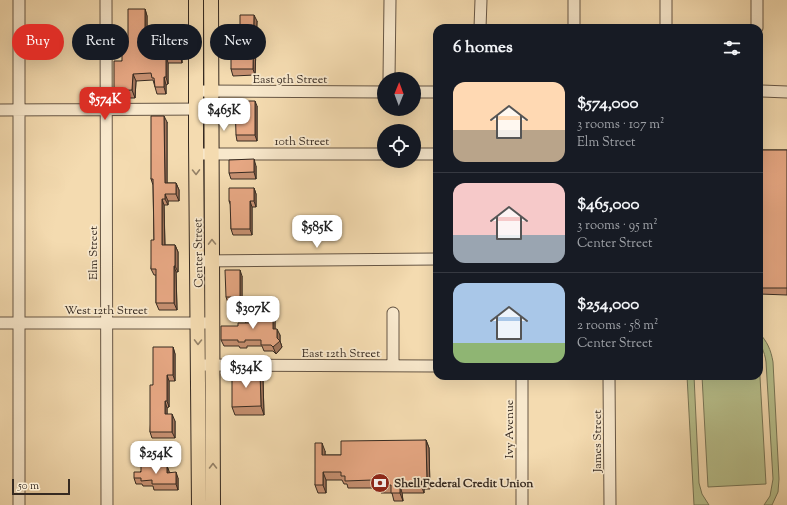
<!DOCTYPE html>
<meta charset="utf-8">
<style>
:root{--surface:#171b24;--page:#242831;--text:#f1f3f6;--muted:#9ea1a6;--line:#363941;--accent:#d93025}
body{margin:0;font-family:"Sorts Mill Goudy",serif;background:var(--page);color:var(--text);height:100vh;display:flex;flex-direction:column;font-size:15px;white-space:nowrap}
*{box-sizing:border-box;margin:0}
p{font-size:13px;color:var(--muted)}
.icon{flex:none;width:22px;height:22px;fill:none;stroke:currentColor;stroke-width:2;stroke-linecap:round;stroke-linejoin:round}
.map{position:relative;flex:1;overflow:hidden}
.details{position:absolute;left:433px;top:24px;width:330px;height:356px;display:flex;flex-direction:column;background:var(--surface);border-radius:12px;box-shadow:0 4px 16px #0002}
.details>*{flex:none}
.guide{position:absolute;left:12px;top:24px;width:361px;height:36px;display:flex;gap:8px}
.needle{width:26px;rotate:1deg}
.fabs{position:absolute;left:377px;top:72px;display:grid;gap:8px}
.fabs a{display:grid;place-items:center;width:44px;height:44px;border-radius:50%;background:var(--surface);box-shadow:0 4px 16px #0002;font-size:20px}
.scale{position:absolute;left:12px;bottom:10px;width:58px;box-sizing:border-box;padding-left:4px;border:2px solid #362a21;border-top:0;font-size:11px;line-height:14px;white-space:nowrap;color:#362a21;-webkit-text-stroke:3px #f8e8cc;paint-order:stroke}
.price{position:absolute;translate:-50% -34px;padding:0 9px;border-radius:8px;background:#fff;color:#222;font-size:13px;line-height:26px;filter:drop-shadow(0 1px 2px #0008)}
.price::after{content:'';position:absolute;left:50%;top:24px;width:12px;height:9px;margin-left:-6px;background:inherit;clip-path:polygon(0 0,100% 0,50% 100%)}
.price.current{background:var(--accent);color:#fff}
ul{padding:0;list-style:none}
li{display:flex;align-items:center;gap:12px;height:100px;padding:0 20px}
li+li{border-top:1px solid var(--line)}
li span{display:grid;place-items:center;flex:none;width:112px;height:80px;border-radius:12px;color:#555}
li>.icon{margin-inline-start:auto}
span .icon{width:48px;height:48px;fill:#fffc;stroke-width:1}
li b{font-size:17px}
h2{display:flex;justify-content:space-between;align-items:center;height:48px;padding:0 20px;font-size:17px}
.chip{padding:0 14px;border-radius:18px;background:var(--surface);box-shadow:0 4px 16px #0002;font-size:14px;line-height:36px}
.chip.current{background:var(--accent);color:#fff}
.map>svg:first-child{display:block}
.green{fill:#b8c18d;stroke:#777657}
.lines{fill:none;stroke-linecap:round;stroke-linejoin:round}
.minor-casing{stroke:#665645;stroke-width:13}
.major-casing{stroke:#362a21;stroke-width:16}
.minor{stroke:#f8e8cc;stroke-width:11}
.major{stroke:#f4dbb0;stroke-width:14}
.wall{fill:#c69071;stroke:#362a21}
.shaded-wall{fill:#a1755c;stroke:#362a21}
.building{fill:#e6a783;stroke:#362a21}
.oneway{stroke:#958268}
.labels{text-anchor:middle;stroke-width:3.5;stroke-linejoin:round;paint-order:stroke}
.street-label{font-size:12px;fill:#362a21;stroke:#f8e8cc}
.poi-label{font-size:12px;font-weight:bold;fill:#362a21;stroke:#f8e8cc;text-anchor:start}
</style>
<div class="map">
<svg width="787" height="505" viewBox="0 0 787 505">
<rect width="100%" height="100%" fill="#f4dbb0"/>
<filter id="stains"><feTurbulence type="fractalNoise" baseFrequency=".005" numOctaves="4"/><feColorMatrix values="0 0 0 0 .2 0 0 0 0 .09 0 0 0 0 .02 0 0 0 .5 -.17"/></filter>
<radialGradient id="worn" r=".72"><stop offset=".6" stop-color="#630" stop-opacity="0"/><stop offset="1" stop-color="#630" stop-opacity=".3"/></radialGradient>
<!-- green -->
<path class="green" d="M759,333C767,341 771,350 773,362L779,479L778,492L772,505H764L770,496L773,479L766,362C765,351 759,345 759,333Z
M759,359L766,484L708,487L702,376H759Z
M687,376H694L699,483L702,494L709,505H694Z"/>
<g class="lines">
<defs>
<path id="minor" d="M19,0V505
M106,0L107,505
M574,0V28
M666,0V28
M757,0V28
M480,28L481,0
M389,79L390,0
M196,91L384,92
M759,91L787,92
M414,92H437
M0,110L211,109
M196,154H384
M414,154H437
M198,261L437,259
M0,323H213
M198,365L437,366
M393,366V313
M522,376V505
M609,376L610,505"/>
<path id="major" d="M196,0V142L199,505
M211,0L213,505"/>
</defs>
<!-- minor casing -->
<use href="#minor" class="minor-casing"/>
<!-- major casing -->
<use href="#major" class="major-casing"/>
<!-- minor -->
<use href="#minor" class="minor"/>
<!-- major -->
<use href="#major" class="major"/>
</g>
<!-- wall -->
<path class="wall" d="M145,9L147,16V40L180,41L182,48V63H168V84L166,85V94H157L153,80L136,81L135,98H116L114,91L122,61L128,42Z
M257,21L255,75L233,76L231,69Z
M257,106V141H237L236,135Z
M167,122V183H176L179,190V201H168V205H164L165,245H175L178,252V272H176L177,310H159L156,303V275H154L151,269L154,240L153,185L151,179Z
M759,150H787V295L759,294Z
M256,166V179H231L229,173Z
M254,188L256,194V207H252V235H233L231,229V206L229,201Z
M242,276V303H228L226,297Z
M255,315H273L275,321V329L280,335V341L282,347L276,354L273,351H264L262,346H247V348H240L239,346H224L221,340L238,326L246,323L243,317Z
M173,347L175,354V381H169V407L167,408V414L175,421V438H152L150,432L153,385Z
M260,372L263,380L264,415H235L232,407Z
M426,440L429,448L430,489H424V493H402L403,501H394L392,493H381L380,490H375V488H348L347,484H344L342,480H326V493H318L315,485L325,451V455H341Z
M148,464L149,466H167L169,472L178,478V490H154L153,486H143L142,484H136L134,478Z"/>
<!-- shaded-wall -->
<path class="shaded-wall" d="M145,9L147,16V48L145,40Z
M254,15L257,21L255,75L253,69Z
M180,41L182,48V63L180,55Z
M166,55L168,63V84L166,77Z
M133,74L136,81L135,98L132,90Z
M164,77L166,85V94L164,87Z
M255,101L257,106V141L255,135Z
M164,116L167,122V190L165,183Z
M254,159L256,166V179L254,172Z
M176,183L179,190V201L176,194Z
M254,188L256,194V207L254,201Z
M165,194L168,201V205L165,199Z
M162,199L164,205L165,252L162,245Z
M250,201L252,207V235L250,229Z
M175,245L178,252V272L175,266Z
M174,266L176,272L177,310L174,303Z
M240,270L242,276V303L240,297Z
M273,315L275,321V335L273,329Z
M277,329L280,335V341L282,347L276,354L273,347L277,338Z
M173,347L175,354V381L173,375Z
M260,372L263,380L264,415L261,406Z
M167,375L169,381V407L167,401Z
M165,401L167,408V421L165,414Z
M172,414L175,421V438L172,432Z
M426,440L429,448L430,489L427,481Z
M322,443L325,451V463L322,455Z
M167,466L169,471V478L167,473Z
M176,472L178,478V490L176,484Z
M323,472L326,480V493L323,485Z
M421,481L424,489V493L421,485Z
M400,485L402,493L403,501L400,493Z"/>
<!-- building -->
<path class="building" d="M128,9H145V40L180,41V55H166V77H164V87H155L154,78H152L151,73L133,74L132,90L114,91V61H122V42H128Z
M240,15H254L253,69H231V47H240Z
M235,101H255V135H236Z
M151,116H164L165,183H176V194H165V199H162V245H175V266H174V303H156V269H151V240H154L153,179H151Z
M759,150H787V288H759Z
M254,159V172L229,173V160Z
M229,188H254V201H250V229H231L230,201H229Z
M225,270H240V297H226Z
M250,310L255,315H273V329H277V338L280,341L273,347L271,345H261V340H245V342H238V340H221V326H238V323H249L243,317Z
M153,347H173V375H167V401H165V414H172V432H150V385H153Z
M232,372H260L261,406L232,407Z
M426,440L427,481H421V485H400V493H391V485L378,486V482H372V480L345,481V476H341V472H323V485H315V443H322V455H341V441Z
M141,464H148L149,466H167V473L176,472V484H152V480L141,481V478H134V472H141Z"/>
<!-- one-way arrows -->
<defs><path id="oneway-chevron" d="M-2-3.5L2.5 0L-2 3.5" fill="none" stroke-width="1.6" stroke-linecap="round" stroke-linejoin="round"/></defs>
<g class="oneway">
<use href="#oneway-chevron" transform="translate(196 172) rotate(89)"/>
<use href="#oneway-chevron" transform="translate(212 242) rotate(-91)"/>
<use href="#oneway-chevron" transform="translate(198 342) rotate(91)"/>
<use href="#oneway-chevron" transform="translate(213 466) rotate(-90)"/>
</g>
<!-- icons -->
<defs>
<symbol id="bank-disc" viewBox="-11 -11 22 22"><circle r="9.5" fill="#8f2418" stroke="#f8e8cc"/><path d="M-6-4H6V4H-6ZM0-2.3a2.3 2.3 0 1 0 0 4.6a2.3 2.3 0 1 0 0-4.6Z" fill="#fff"/></symbol>
</defs>
<g fill-rule="evenodd">
<use href="#bank-disc" x="369" y="472" width="22" height="22"/>
</g>
<g class="labels">
<!-- street labels -->
<g class="street-label">
<text x="290" y="83">East 9th Street</text>
<text x="302" y="145">10th Street</text>
<text transform="translate(93 253) rotate(-90)" y="4">Elm Street</text>
<text transform="translate(198 253) rotate(-91)" y="4">Center Street</text>
<text x="106" y="314">West 12th Street</text>
<text x="341" y="357">East 12th Street</text>
<text transform="translate(509 429) rotate(-90)" y="4">Ivy Avenue</text>
<text transform="translate(597 441) rotate(-90)" y="4">James Street</text>
</g>
<!-- poi labels -->
<g class="poi-label">
<text x="394" y="487">Shell Federal Credit Union</text>
</g>
</g>
<rect width="100%" height="100%" filter="url(#stains)"/>
<rect width="100%" height="100%" fill="url(#worn)"/>
</svg>
<div class="fabs">
<a><svg class="needle" viewBox="-14 -14 28 28"><path d="M0-13l5 13h-10z" fill="#e53935"/><path d="M0 13l5-13h-10z" fill="#9ea1a6"/></svg></a>
<a><svg class="icon" aria-label="locate" viewBox="0 0 24 24"><circle cx="12" cy="12" r="6"/><path d="M12 2v4M12 18v4M2 12h4M18 12h4"/></svg></a>
</div>
<div class="scale">50 m</div>
<b class="price current" style="left:105px;top:121px">$574K</b>
<b class="price" style="left:224px;top:132px">$465K</b>
<b class="price" style="left:317px;top:249px">$585K</b>
<b class="price" style="left:253px;top:330px">$307K</b>
<b class="price" style="left:246px;top:389px">$534K</b>
<b class="price" style="left:156px;top:475px">$254K</b>
<div class="guide">
<a class="chip current">Buy</a>
<a class="chip">Rent</a>
<a class="chip">Filters</a>
<a class="chip">New</a>
</div>
<section class="details">
<h2>6 homes<svg class="icon" aria-label="filters" viewBox="0 0 24 24"><path d="M4 7h16M4 17h16"/><circle cx="9" cy="7" r="2"/><circle cx="15" cy="17" r="2"/></svg></h2>
<ul>
<li><span style="background:linear-gradient(#ffd9b3 60%,#b9a48a 0)"><svg class="icon" aria-label="home" viewBox="0 0 24 24"><path d="M3 11l9-7 9 7M6 9v11h12V9"/></svg></span><div><b>$574,000</b><p>3 rooms · 107 m²</p><p>Elm Street</p></div></li>
<li><span style="background:linear-gradient(#f6c9c9 65%,#9aa5b1 0)"><svg class="icon" aria-label="home" viewBox="0 0 24 24"><path d="M3 11l9-7 9 7M6 9v11h12V9"/></svg></span><div><b>$465,000</b><p>3 rooms · 95 m²</p><p>Center Street</p></div></li>
<li><span style="background:linear-gradient(#a9c7e8 75%,#8fb573 0)"><svg class="icon" aria-label="home" viewBox="0 0 24 24"><path d="M3 11l9-7 9 7M6 9v11h12V9"/></svg></span><div><b>$254,000</b><p>2 rooms · 58 m²</p><p>Center Street</p></div></li>
</ul>
</section>
</div>
